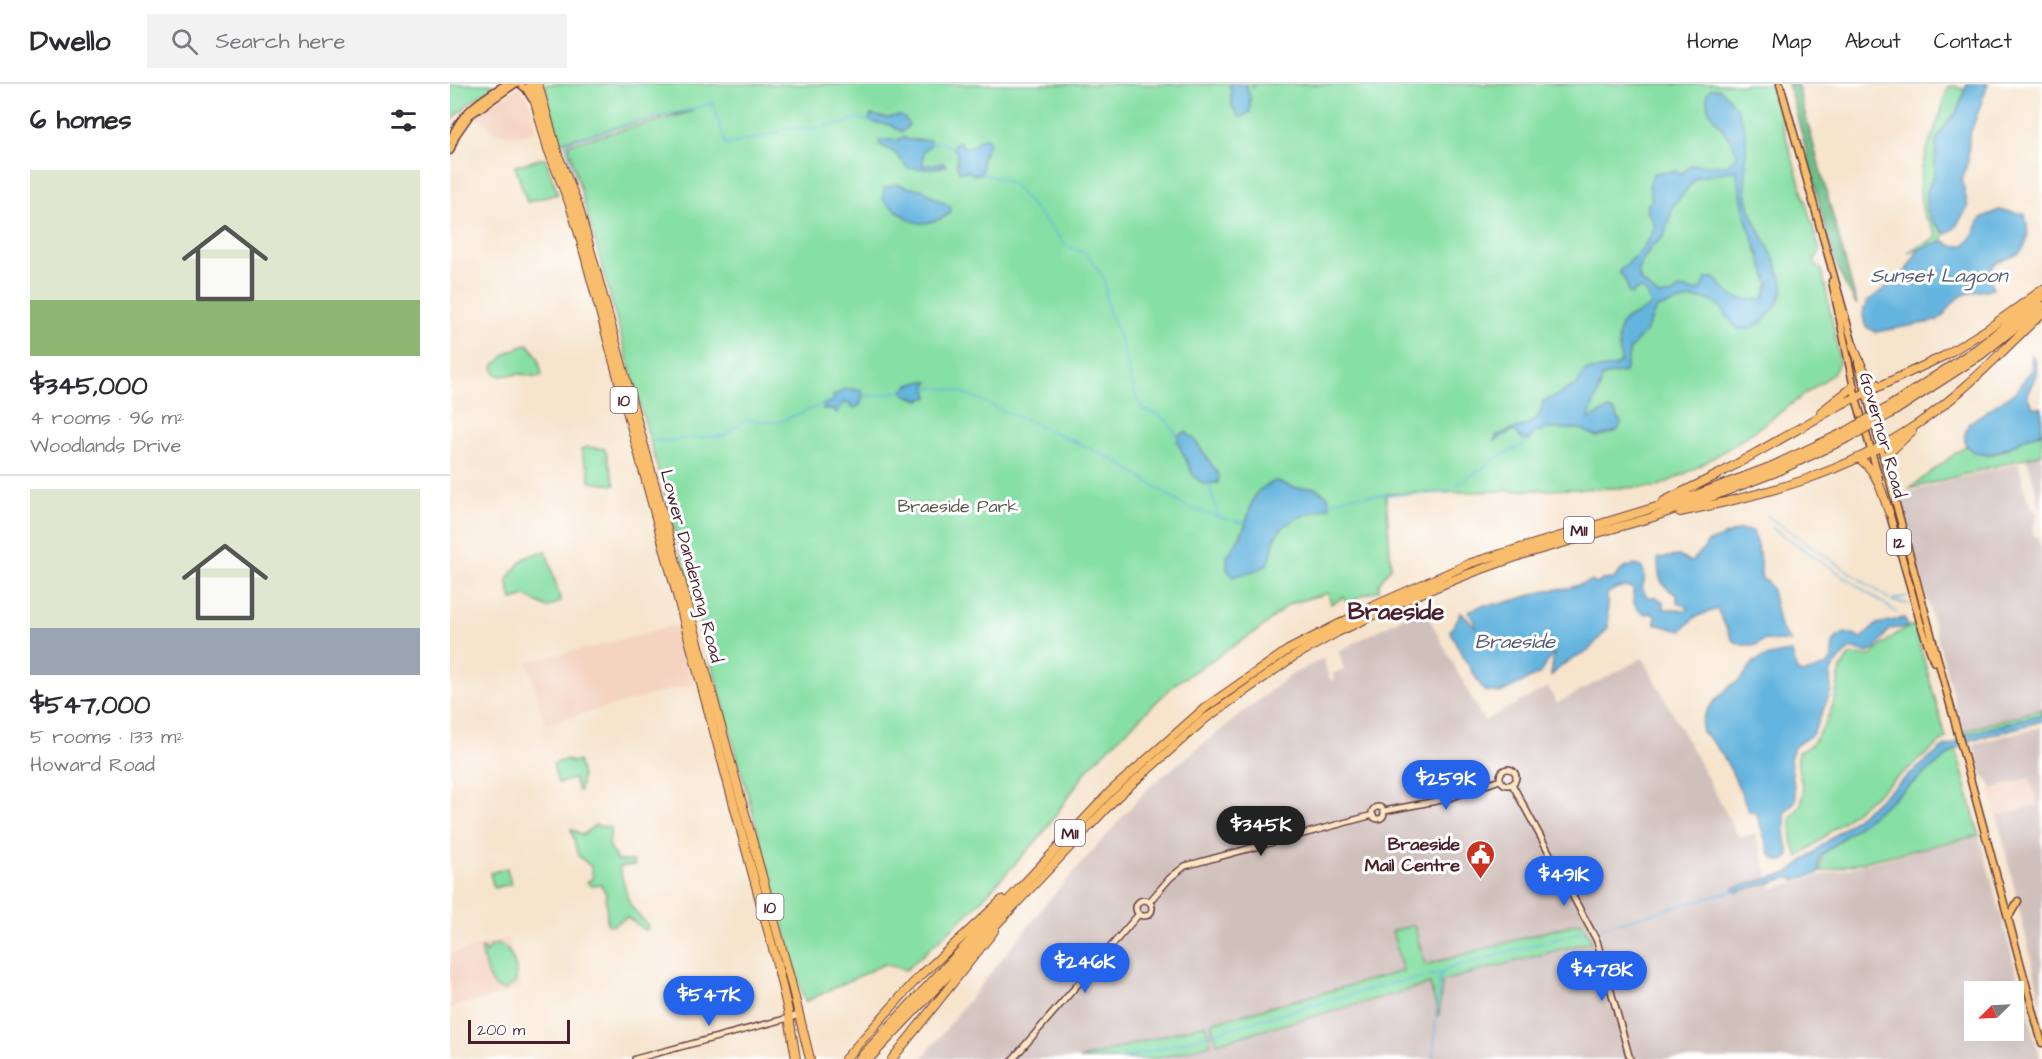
<!DOCTYPE html>
<meta charset="utf-8">
<style>
:root{--surface:#fff;--page:#f2f2f3;--text:#2b2b33;--muted:#7c7c81;--line:#e1e1e2;--accent:#2563eb}
body{margin:0;font-family:"Architects Daughter",sans-serif;background:var(--page);color:var(--text);height:100vh;display:flex;flex-direction:column;font-size:22px;white-space:nowrap}
*{box-sizing:border-box;margin:0}
p{font-size:20px;color:var(--muted)}
.icon{flex:none;width:33px;height:33px;fill:none;stroke:currentColor;stroke-width:2;stroke-linecap:round;stroke-linejoin:round}
.map{position:relative;flex:1;overflow:hidden}
.side{display:flex;flex-direction:column;background:var(--surface);width:450px}
.side>*{flex:none}
.needle{width:39px;rotate:246deg}
.controls{position:absolute;left:1514px;top:897px;display:grid;gap:12px}
.controls a{display:grid;place-items:center;width:60px;height:60px;border-radius:0px;background:var(--surface);box-shadow:0 6px 24px #0002;font-size:30px}
.scale{position:absolute;left:18px;bottom:15px;width:102px;box-sizing:border-box;padding-left:6px;border:3px solid #4a1f2b;border-top:0;font-size:16px;line-height:21px;white-space:nowrap;color:#4a1f2b;-webkit-text-stroke:4px #fff;paint-order:stroke}
.price{position:absolute;translate:-50% -51px;padding:0 14px;border-radius:21px;background:var(--accent);color:#fff;font-size:20px;line-height:39px;filter:drop-shadow(0 2px 3px #0008)}
.price::after{content:'';position:absolute;left:50%;top:36px;width:18px;height:14px;margin-left:-9px;background:inherit;clip-path:polygon(0 0,100% 0,50% 100%)}
.price.on{background:#222;color:#fff}
ul{padding:0;list-style:none}
li{display:grid;align-content:center;gap:12px;height:318px;padding:0 30px}
li+li{border-top:2px solid var(--line)}
li span{display:grid;place-items:center;height:186px;border-radius:0px;color:#555}
li>.icon{margin-inline-start:auto}
span .icon{width:108px;height:108px;fill:#fffc;stroke-width:1}
li b{font-size:26px}
h2{display:flex;justify-content:space-between;align-items:center;height:72px;padding:0 30px;font-size:26px}
header{display:flex;align-items:center;gap:36px;box-sizing:border-box;height:84px;padding:0 30px;background:var(--surface);border-bottom:2px solid var(--line)}
header strong{font-size:28px}
nav{display:flex;gap:33px;margin-inline-start:auto;font-size:21px}
.search{width:420px;height:54px;background:var(--page);display:flex;align-items:center;gap:15px;box-sizing:border-box;padding:0 21px;border-radius:0px;color:var(--muted);font-size:22px}
main{display:flex;flex:1;min-height:0}
.map>svg:first-child{display:block}
.built{fill:#f4d3c1}
.industrial{fill:#d0c0bc;fill-rule:evenodd}
.green{fill:#86dfa4;stroke:#687f68;stroke-width:1.5}
.forest{fill:#6cbe8a;stroke:#5b6e5a;stroke-width:1.5}
.water{fill:#63b4de;stroke:#566a84;stroke-width:1.5;fill-rule:evenodd}
.lines{fill:none;stroke-linecap:round;stroke-linejoin:round}
.stream{stroke:#63b4de;stroke-width:1.5}
.secondary-casing{stroke:#643d43;stroke-width:8}
.primary-casing{stroke:#643d43;stroke-width:9}
.highway-casing{stroke:#643d43;stroke-width:10}
.secondary{stroke:#fde5c5;stroke-width:5}
.primary{stroke:#f9be6d;stroke-width:6}
.highway{stroke:#f9be6d;stroke-width:8}
.highway-bridge-casing{stroke:#643d43;stroke-width:10;stroke-linecap:butt}
.highway-bridge{stroke:#f9be6d;stroke-width:8}
.labels{text-anchor:middle;stroke-width:6;stroke-linejoin:round;paint-order:stroke}
.shield{fill:#fff;stroke:#80626b;stroke-width:1.5}
.shield-label{font-size:16px;font-weight:bold;fill:#4a1f2b}
.street-label{font-size:18px;fill:#4a1f2b;stroke:#fff}
.park-label{font-size:18px;fill:#5c594f;stroke:#fff}
.poi-label{font-size:18px;font-weight:bold;fill:#4a1f2b;stroke:#fff;text-anchor:end}
.water-label{font-size:20px;font-style:italic;fill:#545b73;stroke:#fff}
.district-label{font-size:24px;font-weight:bold;fill:#4a1f2b;stroke:#fff}
</style>
<header>
<strong>Dwello</strong>
<div class="search"><svg class="icon" aria-label="search" viewBox="0 0 24 24"><circle cx="10" cy="10" r="6"/><path d="M15 15l6 6"/></svg>Search here</div>
<nav><a>Home</a><a>Map</a><a>About</a><a>Contact</a></nav>
</header>
<main>
<section class="side">
<h2>6 homes<svg class="icon" aria-label="filters" viewBox="0 0 24 24"><path d="M4 7h16M4 17h16"/><circle cx="9" cy="7" r="2"/><circle cx="15" cy="17" r="2"/></svg></h2>
<ul>
<li><span style="background:linear-gradient(#dfe7d0 70%,#8fb573 0)"><svg class="icon" aria-label="home" viewBox="0 0 24 24"><path d="M3 11l9-7 9 7M6 9v11h12V9"/></svg></span><div><b>$345,000</b><p>4 rooms · 96 m²</p><p>Woodlands Drive</p></div></li>
<li><span style="background:linear-gradient(#dfe7d0 75%,#9aa5b1 0)"><svg class="icon" aria-label="home" viewBox="0 0 24 24"><path d="M3 11l9-7 9 7M6 9v11h12V9"/></svg></span><div><b>$547,000</b><p>5 rooms · 133 m²</p><p>Howard Road</p></div></li>
</ul>
</section>
<div class="map">
<svg width="1592" height="975" viewBox="0 0 1592 975">
<rect width="100%" height="100%" fill="#fff"/>
<filter id="ink" filterUnits="userSpaceOnUse"><feTurbulence type="fractalNoise" baseFrequency=".0167" numOctaves="2"/><feDisplacementMap in="SourceGraphic" scale="12" xChannelSelector="R" yChannelSelector="G"/><feConvolveMatrix kernelMatrix="1 2 1 2 8 2 1 2 1" color-interpolation-filters="sRGB"/></filter>
<filter id="wash" filterUnits="userSpaceOnUse"><feTurbulence type="fractalNoise" baseFrequency=".008" numOctaves="4" result="noise"/><feDisplacementMap in="SourceGraphic" scale="24" xChannelSelector="R" yChannelSelector="G"/><feGaussianBlur stdDeviation="1.35" result="paint"/><feColorMatrix in="noise" values="0 0 0 0 0 0 0 0 0 0 0 0 0 0 0 0 0 1.4 0 .05"/><feComposite in="paint" operator="in"/></filter>
<g filter="url(#wash)">
<rect width="100%" height="100%" fill="#f6e4cd"/>
<!-- built -->
<path class="built" d="M70,3L78,13L86,46L68,52L45,48L26,32L39,20Z
M227,540L243,600L95,640L78,578L135,564L138,565Z
M1580,694L1587,721L1547,732L1540,707Z
M58,854L72,905L0,924V870Z"/>
<!-- industrial -->
<path class="industrial" d="M1592,370V429L1577,374Z
M1568,379L1577,414L1588,431L1582,444L1584,451L1588,454L1592,468V625L1513,647L1448,411Z
M973,523L1034,637L1098,603L1107,619L1193,574L1289,753L1306,750L1322,804L1529,751L1590,975H472L598,817L700,702L839,592L873,575L880,596L884,597L883,589L894,586L889,567ZM1524,908H1563V946H1524Z
M1592,643V920L1547,732L1587,721L1580,694L1542,705L1538,696L1532,692L1523,660Z"/>
<!-- green -->
<path class="green" d="M0,0H47L18,20L1,37Z
M94,0H802L804,4L803,0H1320L1370,167L1367,173L1364,174L1366,182L1372,186L1387,262L1389,279L1383,290C1327,329 1269,378 1206,403L936,410L941,483L929,499V506L910,512L904,518L897,519L894,513L881,520L878,509L839,520L810,545L726,599L639,683L591,752L522,826L456,886L434,880L355,918L118,60L245,27L215,32L110,58Z
M1504,2L1515,6L1507,28L1494,43L1486,58L1485,89L1479,102L1476,122L1482,137L1495,149L1492,157L1458,169C1467,159 1481,161 1487,152C1485,143 1476,138 1473,128C1464,95 1477,64 1489,34C1493,24 1493,12 1499,3Z
M95,74L108,110L77,118L65,82Z
M78,260L88,273L92,291L87,293L71,290L50,292L45,289L43,282L59,268Z
M1592,349V370L1459,405L1515,362L1538,372L1555,366L1583,350Z
M137,363L155,365L165,401L140,398L138,382L135,380L131,366Z
M96,467L111,517L97,524L76,512L62,516L57,497C71,476 71,473 96,467Z
M1464,541L1496,654L1349,773C1341,761 1341,748 1341,733C1366,709 1344,696 1348,668C1352,666 1358,664 1361,661C1371,651 1383,624 1386,610C1390,592 1387,587 1400,571L1421,572C1434,559 1446,548 1464,541Z
M1592,625V630L1518,650L1514,654L1513,647Z
M1506,665L1529,751L1370,788L1373,770Z
M117,675L121,678L128,677L132,692L130,706L128,707L124,695L108,699L103,680Z
M145,741L161,744L159,761L167,777H184L185,781L169,783L180,821L198,842L196,847L177,833L162,842L157,840L156,809L151,801L141,802L137,798L143,793L141,783L128,771L121,745L133,751Z
M57,784L61,800L44,804L40,789Z
M1131,838L1142,857L992,897L989,933L980,900L767,959L761,939L953,887L942,847L964,841L975,881Z
M48,860C62,864 69,886 65,899L55,906C36,906 35,879 31,865L33,864L35,869L40,863Z
M276,893L277,897L266,902V912L250,913L247,908L257,898Z
M756,940L761,960L707,975H629Z"/>
<!-- forest -->
<path class="forest" d="M1338,0H1347L1407,221C1382,182 1376,147 1365,103C1357,69 1348,34 1338,0Z"/>
<!-- water -->
<path class="water" d="M780,0H796L800,13V28L790,34L782,22Z
M1517,0H1538L1519,53L1518,76L1512,96L1518,123L1505,144L1497,150L1482,137L1476,122V110L1485,89L1486,58L1494,43L1507,28Z
M1261,5H1270C1315,47 1285,78 1300,125C1307,145 1335,189 1333,206C1330,219 1317,235 1306,242C1301,245 1293,245 1288,245C1279,238 1277,229 1270,223C1253,207 1225,218 1206,225L1196,247L1180,265L1175,288L1152,292C1151,308 1142,319 1139,335L1159,325L1165,328L1171,339L1167,347L1147,353L1131,345H1095L1085,349L1078,357L1070,354L1066,348L1061,347L1045,357L1046,352C1059,344 1080,344 1089,331C1091,327 1092,321 1093,317C1107,314 1115,305 1128,300L1134,287L1164,283L1171,278C1170,263 1162,243 1179,233C1188,229 1194,228 1201,221L1197,211L1192,205L1185,206L1182,211L1178,209L1177,200L1169,187C1184,175 1197,161 1205,144L1202,135L1198,129V120L1202,116L1199,101L1204,89L1224,87L1232,89L1241,81H1277L1287,72V68C1283,61 1279,54 1274,47C1264,32 1255,30 1257,9ZM1286,86L1296,135L1319,200L1313,215C1286,218 1281,214 1265,194H1256L1252,205L1245,207L1230,204L1223,210L1209,212L1190,196L1188,185L1201,163L1214,152L1223,122L1246,94Z
M421,31C426,31 432,34 437,34C448,32 452,28 459,41L452,48L440,41L422,38L419,35Z
M453,53L458,56H480L481,60L473,68V82L494,79L496,82L479,85L458,84L445,69L429,60L430,56H448Z
M537,54L539,60L532,74V89L524,91L517,87L510,88L507,82V68L503,64L506,58H510L513,63C524,63 523,62 530,55Z
M447,100L460,104L472,105L483,113L500,122L501,127C495,136 476,141 465,138C457,135 440,122 433,116L434,104Z
M1549,126L1575,130C1576,137 1579,146 1577,154C1572,187 1531,162 1543,205C1531,207 1514,208 1506,216C1498,223 1496,232 1486,237L1426,248L1416,243C1412,233 1412,226 1418,217L1455,188L1469,165L1492,157L1497,158L1499,161C1523,166 1522,150 1531,134Z
M1582,271C1592,291 1583,293 1577,312L1583,323L1592,324V348C1574,351 1534,386 1517,362C1512,355 1516,345 1519,339L1565,308L1581,287Z
M473,297L479,298L476,302L479,313L469,316L454,310L453,307L459,301Z
M396,305L412,306L413,312L410,321L405,324L394,318L391,324L386,329L384,326L373,325L375,320L380,319L384,315L383,312Z
M736,348L744,355L769,391L768,399L753,400L743,391L727,357L729,351Z
M826,397L846,404L863,403L878,412L880,423C862,429 836,434 826,452C821,460 824,475 815,482C809,487 791,490 783,493L777,485V472C785,462 794,448 797,435C804,412 802,407 826,397Z
M1289,446L1303,447L1309,469L1312,496L1317,497L1322,506L1330,543L1341,558L1314,556L1306,561H1293L1283,557L1267,525L1245,533L1231,547L1205,540V531L1200,529L1193,530C1183,523 1183,517 1183,505C1174,500 1165,504 1157,510L1158,544L1138,567L1112,581L1101,592L1104,569L1089,590L1050,609L1034,607L1011,569L1000,547L1009,533L1010,528L1026,543L1024,535L1018,527L1034,521L1051,520L1099,506L1119,504L1141,497L1147,500L1152,496L1164,495C1177,474 1203,477 1192,504L1197,513H1206L1214,519V525L1235,526L1238,524L1227,518V511C1209,501 1208,493 1208,474L1229,472L1241,478L1254,465L1257,459Z
M1454,534L1458,543L1439,545L1425,566L1417,569L1401,564C1392,570 1388,580 1380,588L1381,607L1363,650L1344,663L1340,675L1346,716L1335,728V748L1339,772L1334,777H1327L1320,770L1306,728L1299,727C1287,700 1276,667 1252,648C1250,629 1263,619 1276,606C1280,601 1286,600 1291,595C1297,590 1299,581 1306,577C1317,571 1329,570 1342,568L1346,585L1353,590C1360,587 1371,585 1377,581C1390,572 1372,559 1395,549L1412,554L1427,540Z
M1592,630V637L1524,655L1506,665L1370,772L1368,790L1344,796L1343,794H1338L1286,808L1284,804L1338,789L1494,663L1504,660L1518,650Z"/>
<g class="lines">
<!-- stream -->
<path class="stream" d="M481,60L489,58L504,64
M531,89L562,99L617,162L636,169L654,194L658,225L667,245L686,313L693,326C714,331 717,335 728,353
M125,97L115,58L263,19L276,61L323,50L339,43L360,45L397,39L406,34L423,38
M476,303C487,304 499,304 510,308C532,314 550,329 573,334L665,376L736,423L779,436
M411,310L422,312L454,307
M200,356L217,357L240,354L274,352L295,336L329,338L383,316
M759,400L769,434
M1006,402L1052,371L1072,362L1075,356
M901,412L998,409L999,406
M881,418L897,413
M1317,432L1439,515
M784,437L798,439
M1321,443L1446,528
M1443,515H1448L1456,512
M1442,517L1458,520
M1145,845L1286,806
M671,975L935,901L992,889
M983,975L989,896L992,889L1000,884L1135,847"/>
</g>
</g>
<g filter="url(#ink)">
<g class="lines">
<defs>
<path id="secondary" d="M1050 693a8 8 0 1 1 16 0a8 8 0 1 1-16 0Z
M1062,700L1147,857L1180,975
M922 729a6 6 0 1 1 12 0a6 6 0 1 1-12 0Z
M934,727L997,715L1050,696
M686 824a8 8 0 1 1 16 0a8 8 0 1 1-16 0Z
M700,817L720,794L735,782L923,731
M185,975L350,931
M563,975L689,830"/>
<path id="primary" d="M70,0L76,5L82,15
M1330,0L1404,264
M1,55C11,27 32,15 56,0
M0,67L6,51L20,31L65,0
M1382,197L1406,314L1429,394
M1408,279C1469,506 1530,732 1592,959
M1438,424L1471,541L1484,578
M1558,834L1568,817"/>
<path id="highway" d="M80,0L98,65L120,121L129,150L326,876L338,927L346,975
M88,0L108,71L128,121L340,894L360,975
M1403,261C1409,276 1414,294 1430,302
M1437,324L1528,264L1592,213
M1371,328L1403,303
M1440,330L1531,271L1592,222
M1408,374C1427,385 1432,409 1439,428
M1435,375L1440,368L1462,347
M1214,417L1269,390L1392,320L1494,272L1536,246L1592,206
M1230,428C1317,410 1395,390 1469,339C1515,308 1552,267 1592,229
M395,975L466,896L552,816
M409,975L661,707L756,623L838,566L926,521L1021,479L1243,412L1320,383L1397,347
M419,975L667,713L755,635L843,573L888,548L969,510L1021,489L1074,470L1200,434L1263,412L1326,388L1400,353
M442,975L544,847"/>
</defs>
<!-- secondary casing -->
<use href="#secondary" class="secondary-casing"/>
<!-- primary casing -->
<use href="#primary" class="primary-casing"/>
<!-- highway casing -->
<use href="#highway" class="highway-casing"/>
<!-- secondary -->
<use href="#secondary" class="secondary"/>
<!-- primary -->
<use href="#primary" class="primary"/>
<!-- highway -->
<use href="#highway" class="highway"/>
<defs>
<path id="highway-bridge" d="M1397,347L1437,324
M1400,353L1440,330"/>
</defs>
<!-- highway-bridge casing -->
<use href="#highway-bridge" class="highway-bridge-casing"/>
<!-- highway-bridge -->
<use href="#highway-bridge" class="highway-bridge"/>
</g>
</g>
<!-- icons -->
<defs>
<symbol id="civic-pin" viewBox="-11 -11 22 30"><path d="M0 17L-7.5 6A9.5 9.5 0 1 1 7.5 6Z" fill="#c8321e" stroke="#fff"/><path d="M-.6-6.5H3V-4.5H.6V-3L4-1V1h2V6H-6V1h2V-1L-.6-3ZM-1.2 2.5V6h2.4V2.5Z" fill="#fff"/></symbol>
</defs>
<g fill-rule="evenodd">
<use href="#civic-pin" x="1014" y="754" width="33" height="45"/>
</g>
<g class="labels">
<!-- shield labels -->
<g class="shield">
<rect x="160.5" y="303" width="27" height="26" rx="4.5"/>
<rect x="1114" y="433" width="30" height="26" rx="4.5"/>
<rect x="1437" y="445" width="24" height="26" rx="4.5"/>
<rect x="605" y="736" width="30" height="26" rx="4.5"/>
<rect x="306.5" y="810" width="27" height="26" rx="4.5"/>
</g>
<g class="shield-label">
<text x="174" y="322">10</text>
<text x="1129" y="452">M11</text>
<text x="1449" y="464">12</text>
<text x="620" y="755">M11</text>
<text x="320" y="829">10</text>
</g>
<!-- street labels -->
<g class="street-label">
<text transform="translate(1433 351) rotate(74)" y="6">Governor Road</text>
<text transform="translate(242 482) rotate(75)" y="6">Lower Dandenong Road</text>
</g>
<!-- park labels -->
<g class="park-label">
<text x="508" y="428">Braeside Park</text>
</g>
<!-- poi labels -->
<g class="poi-label">
<text x="1010" y="766">Braeside<tspan x="1010" dy="21">Mail Centre</tspan></text>
</g>
<!-- water labels -->
<g class="water-label">
<text x="1489" y="198">Sunset Lagoon</text>
<text x="1065" y="564">Braeside</text>
</g>
<!-- district labels -->
<g class="district-label">
<text x="946" y="535">Braeside</text>
</g>
</g>
</svg>
<div class="controls">
<a><svg class="needle" viewBox="-14 -14 28 28"><path d="M0-13l5 13h-10z" fill="#e53935"/><path d="M0 13l5-13h-10z" fill="#7c7c81"/></svg></a>
</div>
<div class="scale">200 m</div>
<b class="price" style="left:996px;top:727px">$259K</b>
<b class="price on" style="left:811px;top:773px">$345K</b>
<b class="price" style="left:1114px;top:823px">$491K</b>
<b class="price" style="left:635px;top:910px">$246K</b>
<b class="price" style="left:1152px;top:918px">$478K</b>
<b class="price" style="left:259px;top:943px">$547K</b>
</div>
</main>
